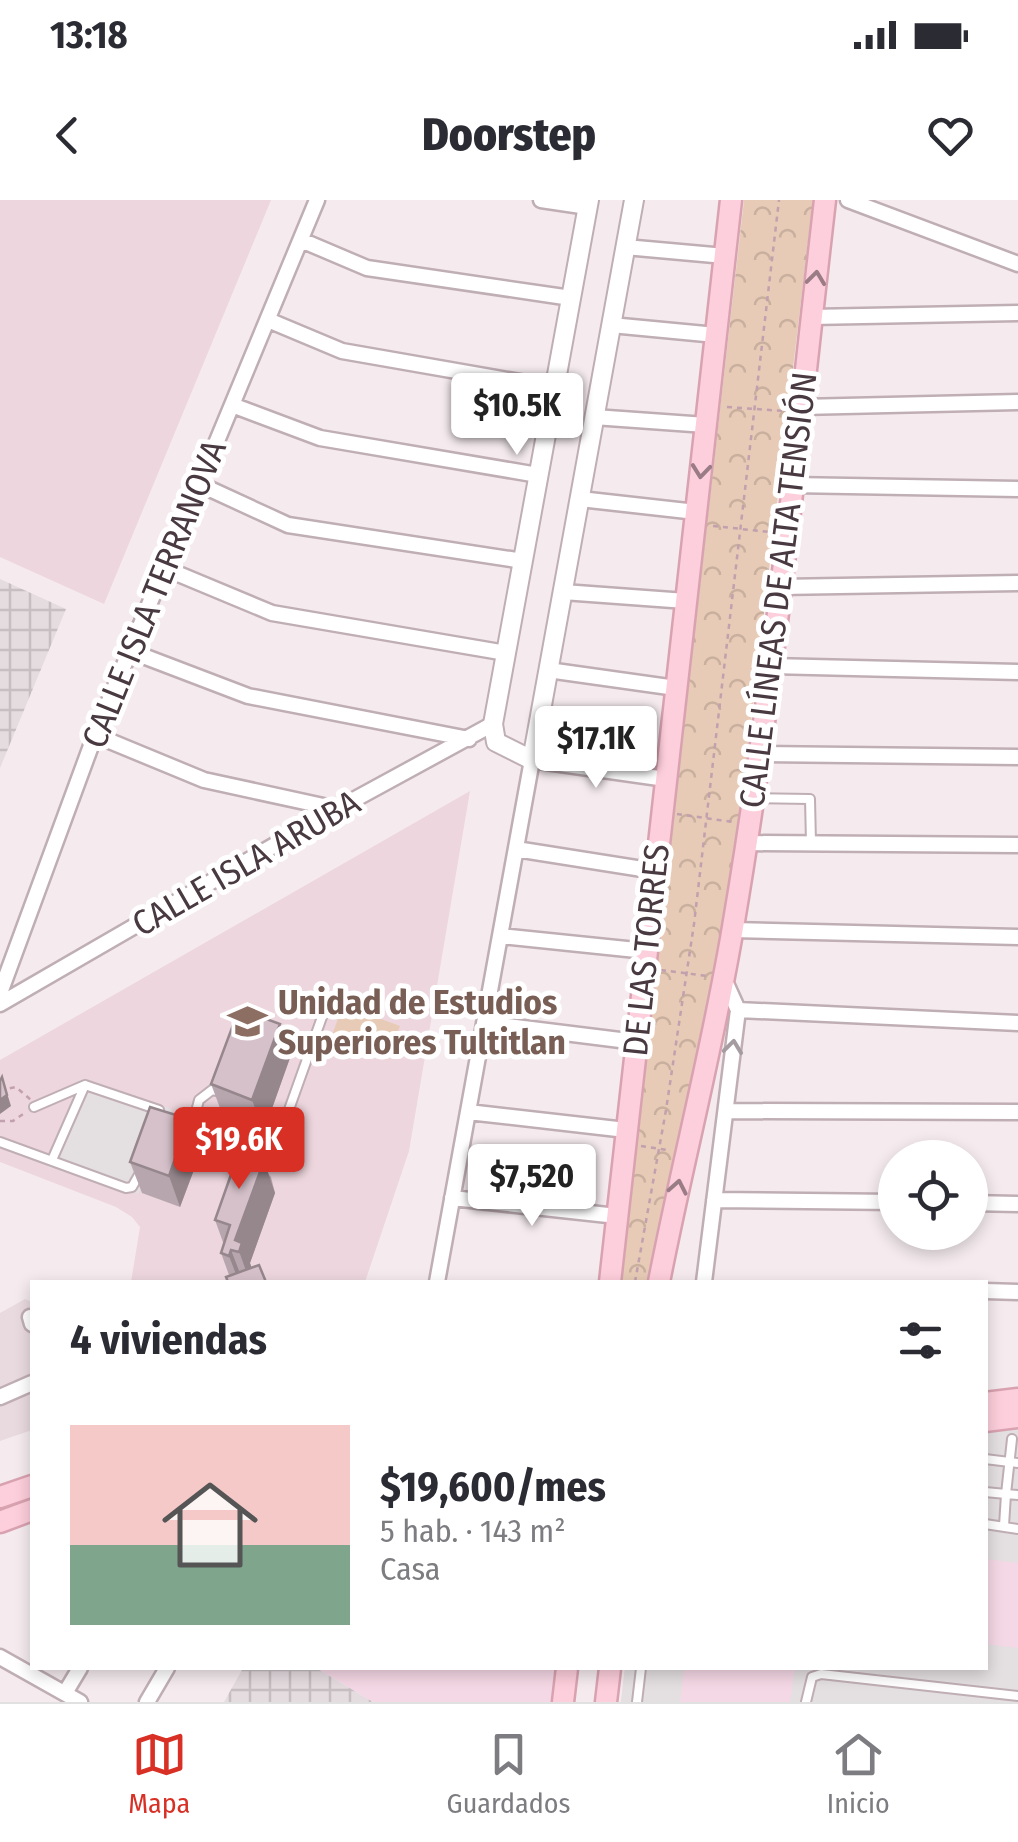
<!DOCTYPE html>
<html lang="es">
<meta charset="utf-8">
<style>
:root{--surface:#fff;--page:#f2f2f3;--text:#2b2b33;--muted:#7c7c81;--line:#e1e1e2;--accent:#d93025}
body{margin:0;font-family:"Fira Sans Condensed",sans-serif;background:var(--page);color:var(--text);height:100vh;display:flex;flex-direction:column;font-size:38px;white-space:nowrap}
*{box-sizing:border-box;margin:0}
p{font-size:32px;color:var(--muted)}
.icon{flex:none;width:55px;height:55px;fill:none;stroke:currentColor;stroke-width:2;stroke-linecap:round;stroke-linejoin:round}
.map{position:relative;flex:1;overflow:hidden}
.sheet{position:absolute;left:30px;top:1080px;width:958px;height:390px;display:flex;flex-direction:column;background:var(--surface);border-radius:0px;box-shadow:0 5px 15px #0003}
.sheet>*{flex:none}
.buttons{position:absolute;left:878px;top:940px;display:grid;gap:20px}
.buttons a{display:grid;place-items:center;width:110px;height:110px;border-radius:50%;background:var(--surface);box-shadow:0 5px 15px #0003;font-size:50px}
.price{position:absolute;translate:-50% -85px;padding:0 22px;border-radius:10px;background:#fff;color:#222;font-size:32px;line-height:65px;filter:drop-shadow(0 2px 5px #0008)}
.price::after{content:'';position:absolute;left:50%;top:60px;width:30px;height:22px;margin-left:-15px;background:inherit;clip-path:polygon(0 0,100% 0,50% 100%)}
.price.selected{background:var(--accent);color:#fff}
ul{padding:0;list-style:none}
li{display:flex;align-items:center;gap:30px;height:250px;padding:0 40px}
li span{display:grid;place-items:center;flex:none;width:280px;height:200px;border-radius:0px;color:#555}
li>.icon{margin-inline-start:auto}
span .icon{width:120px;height:120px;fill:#fffc;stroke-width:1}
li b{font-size:42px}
h2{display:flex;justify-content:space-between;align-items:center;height:120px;padding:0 40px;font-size:42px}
.status{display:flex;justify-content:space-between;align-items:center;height:70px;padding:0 50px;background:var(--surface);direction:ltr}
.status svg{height:28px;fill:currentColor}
header{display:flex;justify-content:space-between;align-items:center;height:130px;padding:0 40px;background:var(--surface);font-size:45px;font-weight:800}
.tab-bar{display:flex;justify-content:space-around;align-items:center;height:140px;border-top:2px solid var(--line);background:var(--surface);font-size:28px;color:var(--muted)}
.tab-bar a{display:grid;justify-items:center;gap:5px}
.tab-bar .selected{color:var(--accent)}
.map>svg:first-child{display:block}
.residential{fill:#e9dadf}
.commercial{fill:#f5d8e5}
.industrial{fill:url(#industrial-grid)}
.education{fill:#edd6dd}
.forest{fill:url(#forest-crowns)}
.pitch{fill:#e7cbb6}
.parking{fill:#e4dfe1}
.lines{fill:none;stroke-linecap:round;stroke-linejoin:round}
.service-casing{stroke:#c0aeb5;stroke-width:12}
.minor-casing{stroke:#c0aeb5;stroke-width:19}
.tertiary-casing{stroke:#c0aeb5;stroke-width:22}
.secondary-casing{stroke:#d9a2b1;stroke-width:25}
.path{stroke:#c2a0ad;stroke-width:2.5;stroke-dasharray:5 5;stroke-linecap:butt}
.service{stroke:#fff;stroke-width:8}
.minor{stroke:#fff;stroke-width:14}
.tertiary{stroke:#fff;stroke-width:18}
.secondary{stroke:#fdcedb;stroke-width:20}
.wall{fill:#b8a6ae}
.shaded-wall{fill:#96878d}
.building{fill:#d6c1ca;stroke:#96878d;stroke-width:2.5}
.oneway{stroke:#9a7c86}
.oneway2{stroke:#a49ca0}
.labels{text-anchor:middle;stroke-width:10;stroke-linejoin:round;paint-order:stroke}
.street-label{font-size:35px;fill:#493940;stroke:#fff}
.education-label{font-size:35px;font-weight:bold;fill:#785e54;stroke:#fff;text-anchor:start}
</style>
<div class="status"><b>13:18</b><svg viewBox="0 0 49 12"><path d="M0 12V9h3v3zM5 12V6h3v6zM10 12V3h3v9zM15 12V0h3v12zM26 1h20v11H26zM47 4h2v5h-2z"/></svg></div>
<header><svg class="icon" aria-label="back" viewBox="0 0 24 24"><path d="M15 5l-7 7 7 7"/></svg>Doorstep<svg class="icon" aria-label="heart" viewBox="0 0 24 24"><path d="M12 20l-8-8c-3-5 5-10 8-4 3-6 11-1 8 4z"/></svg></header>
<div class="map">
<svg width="1018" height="1502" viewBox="0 0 1018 1502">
<defs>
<pattern id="industrial-grid" width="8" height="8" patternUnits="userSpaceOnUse" patternTransform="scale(2.5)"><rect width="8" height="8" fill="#e5dce0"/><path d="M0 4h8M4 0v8" fill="none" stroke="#c6bec1"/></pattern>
<pattern id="forest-crowns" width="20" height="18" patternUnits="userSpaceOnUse" patternTransform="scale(2.5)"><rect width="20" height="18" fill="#e7cbb6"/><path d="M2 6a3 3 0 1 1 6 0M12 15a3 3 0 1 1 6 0" fill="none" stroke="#c8af9e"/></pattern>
</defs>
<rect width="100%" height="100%" fill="#f5ebef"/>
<!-- residential -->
<path class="residential" d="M25,1099L32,1102V1230L0,1241V1113Z"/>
<!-- commercial -->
<path class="commercial" d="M1018,1229V1502H621L625,1468H985V1233Z
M316,1468H556L552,1502H373Z"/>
<!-- industrial -->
<path class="industrial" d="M0,379L66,409L0,568Z
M243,1468H316L373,1502H224Z"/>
<!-- education -->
<path class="education" d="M0,0H271L104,404L0,357Z
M470,591L409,951L365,1082H131L140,1027L132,1017L116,1007L0,962V860Z"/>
<!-- forest -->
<path class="forest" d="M744,0H813L732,682L649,1082H620Z"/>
<!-- pitch -->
<path class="pitch" d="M343,805L400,826L386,860L331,838Z"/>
<!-- parking -->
<path class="parking" d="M79,879L172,909L139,994L62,967L48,968Z
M1018,1229V1363L985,1359V1233Z
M985,1444L1018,1448V1502H790L795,1468H985Z
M625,1468H684L680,1502H621Z"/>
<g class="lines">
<defs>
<path id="service" d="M755,598L810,599L811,643
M279,837L311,850
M34,907L85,885
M185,919L242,941
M193,923L199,900L212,890L217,891L219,886
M0,942L126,988L132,987L140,973
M255,946L265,950L276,946L327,803
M52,960L85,885L159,910
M1012,1239L1006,1294L1018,1295
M985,1259L1018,1263
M985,1292L1006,1294L1004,1326
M985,1324L1018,1329
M637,1502L641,1468
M806,1502L812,1477L821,1474L1018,1496"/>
<path id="minor" d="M541,0L588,7
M848,0L1018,64
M301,40L367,68L571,98
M625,47L725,56
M811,117L1018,113
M268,120L342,151L554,188
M611,125L716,135
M232,205L320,238L538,275
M801,207L1018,202
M594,217L706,225
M199,284L288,325L523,361
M792,285L1018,289
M580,299L696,312
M164,368L272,413L506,453
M780,387L1018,383
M563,392L686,401
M130,451L248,496L469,539
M771,466L1018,472
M548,470L676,488
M95,535L204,580L337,609
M759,554L1018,557
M747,643L1018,645
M516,649L655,671
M733,730L1018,737
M500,736L646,751
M0,793L95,535L317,0
M0,804L337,609L493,524
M738,810L1018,823
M484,823L636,842
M726,911L1018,912
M468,912L626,930
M452,998L617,1016
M714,1000L895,1002
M970,1003L1018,1004
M437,1082L532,560L666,579
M704,1082L738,810L724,779
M985,1091L1018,1092
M30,1117L32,1124
M0,1197L32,1183
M0,1457L80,1502
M65,1493L80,1468
M147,1502L167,1468"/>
<path id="tertiary" d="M589,0L493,524L496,542L532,560L634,0"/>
<path id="secondary" d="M610,1082L731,0
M659,1082C682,964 713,847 733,727C774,487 797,243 825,0
M985,1203L1018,1199
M985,1221L1018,1217
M0,1297L32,1286
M0,1322L32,1310
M563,1502L567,1468
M606,1502L610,1468"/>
</defs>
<!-- service casing -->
<use href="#service" class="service-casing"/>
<!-- minor casing -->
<use href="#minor" class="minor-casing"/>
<!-- tertiary casing -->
<use href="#tertiary" class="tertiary-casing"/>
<!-- secondary casing -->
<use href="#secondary" class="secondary-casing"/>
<!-- path -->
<path class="path" d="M727,207L784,211
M713,326L770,332
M677,614L733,622
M661,770L707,776
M0,890L16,887L31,900
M0,921H13L26,912
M641,946L668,950
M635,1082L666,910L694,724L779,0"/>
<!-- service -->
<use href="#service" class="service"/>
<!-- minor -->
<use href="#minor" class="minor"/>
<!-- tertiary -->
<use href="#tertiary" class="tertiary"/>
<!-- secondary -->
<use href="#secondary" class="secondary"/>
</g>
<!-- wall -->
<path class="wall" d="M280,824L291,855L264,931L223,916L211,884Z
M189,919L201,951L180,1007L142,993L130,962Z
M234,937L271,977L275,993L250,1063L251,1068L229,1075L221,1053L224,1045L215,1020L235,963L230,947Z"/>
<!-- shaded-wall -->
<path class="shaded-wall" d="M280,824L291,855L264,931L252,900Z
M2,877L11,906L0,914V900Z
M189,919L201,951L180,1007L169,976Z
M259,946L275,993L250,1063L254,1074L250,1082L235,1040L255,958Z
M231,1050L243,1081L239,1082L229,1056Z"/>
<!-- building -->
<path class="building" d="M239,809L280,824L252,900L211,884Z
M2,877L7,895L0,900V881Z
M150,907L189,919L169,976L130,962Z
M234,937L259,946L255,958L264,961L235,1040L242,1043L239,1052L231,1050L229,1056L221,1053L230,1025L215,1020L239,952L230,947Z
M259,1065L266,1082H228L226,1077Z"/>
<!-- one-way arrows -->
<defs><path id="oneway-chevron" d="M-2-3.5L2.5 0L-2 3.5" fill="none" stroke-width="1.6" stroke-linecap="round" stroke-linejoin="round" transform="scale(2.5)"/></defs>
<g class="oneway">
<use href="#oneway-chevron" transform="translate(816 78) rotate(-83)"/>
<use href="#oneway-chevron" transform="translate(701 271) rotate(96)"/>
<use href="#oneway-chevron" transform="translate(678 987) rotate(-79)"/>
</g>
<use class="oneway2" href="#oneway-chevron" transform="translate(733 847) rotate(-83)"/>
<!-- icons -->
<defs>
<symbol id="university-bare" viewBox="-9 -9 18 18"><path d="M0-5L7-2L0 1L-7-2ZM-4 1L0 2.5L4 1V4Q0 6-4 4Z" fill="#8d6e63" stroke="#fff" stroke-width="2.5" paint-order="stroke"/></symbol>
</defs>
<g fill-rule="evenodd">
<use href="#university-bare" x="220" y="794" width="55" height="55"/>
</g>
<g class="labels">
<!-- street labels -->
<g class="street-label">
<text transform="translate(778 390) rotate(-83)" y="12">CALLE LÍNEAS DE ALTA TENSIÓN</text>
<text transform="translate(154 394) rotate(-68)" y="12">CALLE ISLA TERRANOVA</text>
<text transform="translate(246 663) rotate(-30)" y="12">CALLE ISLA ARUBA</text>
<text transform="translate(646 750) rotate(-84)" y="12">DE LAS TORRES</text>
</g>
<!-- education labels -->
<g class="education-label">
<text x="278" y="814">Unidad de Estudios<tspan x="278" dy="40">Superiores Tultitlan</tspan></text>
</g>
</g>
</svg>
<div class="buttons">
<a><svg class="icon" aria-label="locate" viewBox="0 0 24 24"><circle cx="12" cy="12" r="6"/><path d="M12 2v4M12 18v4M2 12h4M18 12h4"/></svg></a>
</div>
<b class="price" style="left:517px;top:258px">$10.5K</b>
<b class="price" style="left:596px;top:591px">$17.1K</b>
<b class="price selected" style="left:239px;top:992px">$19.6K</b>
<b class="price" style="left:532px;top:1029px">$7,520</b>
<section class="sheet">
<h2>4 viviendas<svg class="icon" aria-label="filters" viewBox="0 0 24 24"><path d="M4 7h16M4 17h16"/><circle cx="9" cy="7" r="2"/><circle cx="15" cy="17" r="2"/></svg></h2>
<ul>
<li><span style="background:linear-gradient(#f6c9c9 60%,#7fa58c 0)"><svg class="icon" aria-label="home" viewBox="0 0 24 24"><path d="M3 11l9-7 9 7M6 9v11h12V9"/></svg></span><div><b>$19,600/mes</b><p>5 hab. · 143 m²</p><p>Casa</p></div></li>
</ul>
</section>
</div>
<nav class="tab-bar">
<a class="selected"><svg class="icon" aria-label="map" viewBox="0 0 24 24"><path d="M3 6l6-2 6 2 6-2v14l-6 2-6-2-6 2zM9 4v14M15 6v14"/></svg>Mapa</a>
<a><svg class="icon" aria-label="saved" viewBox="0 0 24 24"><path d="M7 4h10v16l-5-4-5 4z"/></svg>Guardados</a>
<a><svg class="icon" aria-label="home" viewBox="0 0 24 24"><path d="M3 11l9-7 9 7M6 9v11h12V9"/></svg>Inicio</a>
</nav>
